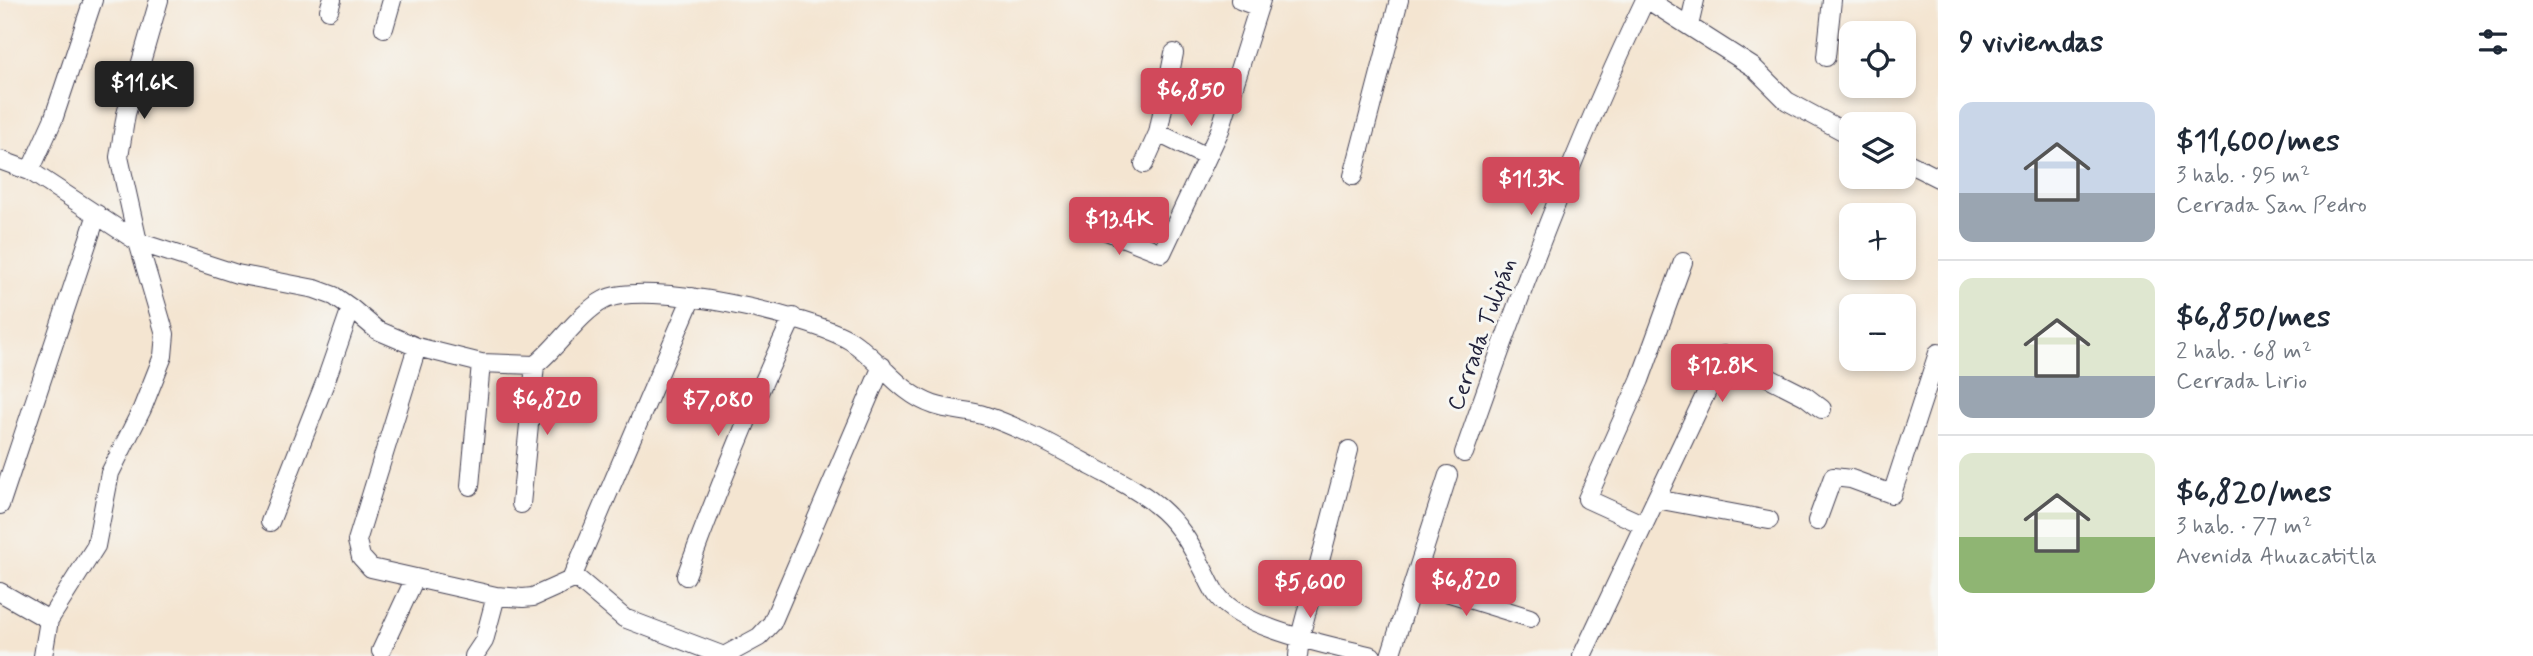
<!DOCTYPE html>
<html lang="es">
<meta charset="utf-8">
<style>
:root{--surface:#fff;--page:#f6f6f7;--text:#1f2937;--muted:#747a83;--line:#e0e1e3;--accent:#d1495b}
body{margin:0;font-family:Mynerve,sans-serif;background:var(--page);color:var(--text);height:100vh;display:flex;flex-direction:column;font-size:26px;white-space:nowrap}
*{box-sizing:border-box;margin:0}
p{font-size:23px;color:var(--muted)}
.icon{flex:none;width:38px;height:38px;fill:none;stroke:currentColor;stroke-width:2;stroke-linecap:round;stroke-linejoin:round}
.map{position:relative;flex:1;overflow:hidden}
.details{display:flex;flex-direction:column;background:var(--surface);width:595px}
.details>*{flex:none}
.fabs{position:absolute;left:1839px;top:21px;display:grid;gap:14px}
.fabs a{display:grid;place-items:center;width:77px;height:77px;border-radius:14px;background:var(--surface);box-shadow:0 4px 10px #0003;font-size:35px}
.price{position:absolute;translate:-50% -60px;padding:0 16px;border-radius:7px;background:var(--accent);color:#fff;font-size:23px;line-height:46px;filter:drop-shadow(0 2px 4px #0008)}
.price::after{content:'';position:absolute;left:50%;top:42px;width:21px;height:16px;margin-left:-10px;background:inherit;clip-path:polygon(0 0,100% 0,50% 100%)}
.price.current{background:#222;color:#fff}
ul{padding:0;list-style:none}
li{display:flex;align-items:center;gap:21px;height:175px;padding:0 21px}
li+li{border-top:2px solid var(--line)}
li span{display:grid;place-items:center;flex:none;width:196px;height:140px;border-radius:14px;color:#555}
li>.icon{margin-inline-start:auto}
span .icon{width:84px;height:84px;fill:#fffc;stroke-width:1}
li b{font-size:30px}
h2{display:flex;justify-content:space-between;align-items:center;height:84px;padding:0 21px;font-size:30px}
main{display:flex;flex:1;min-height:0}
.map>svg:first-child{display:block}
.lines{fill:none;stroke-linecap:round;stroke-linejoin:round}
.minor-casing{stroke:#423f52;stroke-width:20}
.minor{stroke:#fff;stroke-width:18}
.labels{text-anchor:middle;stroke-width:6;stroke-linejoin:round;paint-order:stroke}
.street-label{font-size:23px;fill:#22223b;stroke:#f6f6f2}
</style>
<main>
<div class="map">
<svg width="1938" height="656" viewBox="0 0 1938 656">
<rect width="100%" height="100%" fill="#f6f6f2"/>
<filter id="ink" filterUnits="userSpaceOnUse"><feTurbulence type="fractalNoise" baseFrequency=".0143" numOctaves="2"/><feDisplacementMap in="SourceGraphic" scale="14" xChannelSelector="R" yChannelSelector="G"/><feConvolveMatrix kernelMatrix="1 2 1 2 8 2 1 2 1" color-interpolation-filters="sRGB"/></filter>
<filter id="wash" filterUnits="userSpaceOnUse"><feTurbulence type="fractalNoise" baseFrequency=".00686" numOctaves="4" result="noise"/><feDisplacementMap in="SourceGraphic" scale="28" xChannelSelector="R" yChannelSelector="G"/><feGaussianBlur stdDeviation="1.57" result="paint"/><feColorMatrix in="noise" values="0 0 0 0 0 0 0 0 0 0 0 0 0 0 0 0 0 1.4 0 .05"/><feComposite in="paint" operator="in"/></filter>
<g filter="url(#wash)">
<rect width="100%" height="100%" fill="#f4e5d1"/>
</g>
<g filter="url(#ink)">
<g class="lines">
<defs>
<path id="minor" d="M1240,0L1259,7
M1648,0L1753,67L1787,101L1852,136
M329,10L332,0
M1689,26L1695,0
M384,28L392,0
M1826,57L1832,0
M1158,133L1207,157
M0,160L30,171L138,242L237,274L315,289L334,296L351,308L377,330L417,347L481,363L535,365C558,347 579,313 604,300C645,279 811,316 851,341C880,360 900,394 934,405C951,411 969,410 986,416C1022,428 1058,448 1091,466C1113,478 1136,488 1155,504C1177,521 1190,543 1202,567C1207,576 1211,587 1217,595C1243,630 1330,645 1372,656
M1904,161L1938,178
M1144,164L1158,133L1174,53
M30,171L53,120L93,0
M1353,176L1399,0
M1091,225L1162,253L1220,130L1261,0
M417,347L357,541L361,557L371,568L496,596L523,598L533,597L571,580H579L624,618L724,656
M1464,453C1517,300 1575,146 1645,0
M470,486L481,363
M1656,499L1724,355L1805,396L1822,409
M521,504L535,365
M0,505L97,214
M1817,521L1833,477L1851,479L1892,494L1938,353
M270,522L326,380L351,308
M1644,525L1587,499L1640,380L1683,262
M686,576C718,489 753,402 793,317
M571,580L692,297
M1414,582L1530,618
M0,592L49,620
M381,651L415,578
M43,656L49,620L96,546L110,473L142,409L163,356L165,334L138,242L119,157L126,114L159,0
M474,656L484,641L496,596
M724,656L759,637L772,623L882,366
M1298,656L1300,637L1349,450
M1390,656L1448,475
M1582,656L1656,499L1769,520"/>
</defs>
<!-- minor casing -->
<use href="#minor" class="minor-casing"/>
<!-- minor -->
<use href="#minor" class="minor"/>
</g>
</g>
<g class="labels">
<!-- street labels -->
<g class="street-label">
<text transform="translate(1481 334) rotate(-70)" y="8">Cerrada Tulipán</text>
</g>
</g>
</svg>
<div class="fabs">
<a><svg class="icon" aria-label="locate" viewBox="0 0 24 24"><circle cx="12" cy="12" r="6"/><path d="M12 2v4M12 18v4M2 12h4M18 12h4"/></svg></a>
<a><svg class="icon" aria-label="layers" viewBox="0 0 24 24"><path d="M12 4l9 5-9 5-9-5zM3 14l9 5 9-5"/></svg></a>
<a>+</a>
<a>−</a>
</div>
<b class="price current" style="left:144px;top:121px">$11.6K</b>
<b class="price" style="left:1191px;top:128px">$6,850</b>
<b class="price" style="left:1531px;top:217px">$11.3K</b>
<b class="price" style="left:1119px;top:257px">$13.4K</b>
<b class="price" style="left:1722px;top:404px">$12.8K</b>
<b class="price" style="left:547px;top:437px">$6,820</b>
<b class="price" style="left:718px;top:438px">$7,080</b>
<b class="price" style="left:1466px;top:618px">$6,820</b>
<b class="price" style="left:1310px;top:620px">$5,600</b>
</div>
<section class="details">
<h2>9 viviendas<svg class="icon" aria-label="filters" viewBox="0 0 24 24"><path d="M4 7h16M4 17h16"/><circle cx="9" cy="7" r="2"/><circle cx="15" cy="17" r="2"/></svg></h2>
<ul>
<li><span style="background:linear-gradient(#c9d6e8 65%,#9aa5b1 0)"><svg class="icon" aria-label="home" viewBox="0 0 24 24"><path d="M3 11l9-7 9 7M6 9v11h12V9"/></svg></span><div><b>$11,600/mes</b><p>3 hab. · 95 m²</p><p>Cerrada San Pedro</p></div></li>
<li><span style="background:linear-gradient(#dfe7d0 70%,#9aa5b1 0)"><svg class="icon" aria-label="home" viewBox="0 0 24 24"><path d="M3 11l9-7 9 7M6 9v11h12V9"/></svg></span><div><b>$6,850/mes</b><p>2 hab. · 68 m²</p><p>Cerrada Lirio</p></div></li>
<li><span style="background:linear-gradient(#dfe7d0 60%,#8fb573 0)"><svg class="icon" aria-label="home" viewBox="0 0 24 24"><path d="M3 11l9-7 9 7M6 9v11h12V9"/></svg></span><div><b>$6,820/mes</b><p>3 hab. · 77 m²</p><p>Avenida Ahuacatitla</p></div></li>
</ul>
</section>
</main>
